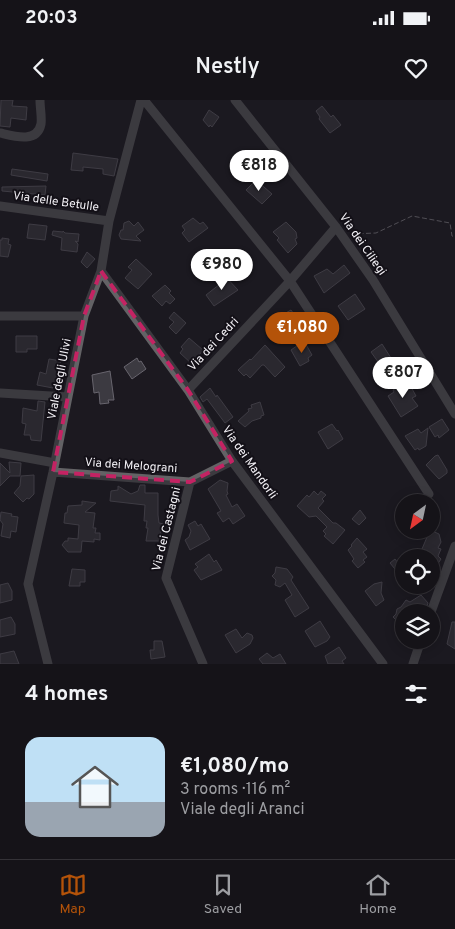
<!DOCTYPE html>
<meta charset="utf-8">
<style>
:root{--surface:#151318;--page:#1e1c21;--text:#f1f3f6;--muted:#9d9ea2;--line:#343237;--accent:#b45309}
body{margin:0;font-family:Overpass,sans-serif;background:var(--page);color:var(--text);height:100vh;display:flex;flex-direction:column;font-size:19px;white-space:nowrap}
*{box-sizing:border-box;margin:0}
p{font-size:16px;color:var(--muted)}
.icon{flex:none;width:28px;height:28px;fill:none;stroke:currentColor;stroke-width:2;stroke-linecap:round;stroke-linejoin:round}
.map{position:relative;height:564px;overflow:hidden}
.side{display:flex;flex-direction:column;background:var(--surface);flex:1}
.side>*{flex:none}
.needle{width:32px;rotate:213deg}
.buttons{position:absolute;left:395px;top:394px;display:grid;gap:10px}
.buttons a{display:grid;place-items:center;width:45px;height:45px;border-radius:50%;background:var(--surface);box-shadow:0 2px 12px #0003,0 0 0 1px var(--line);font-size:25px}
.price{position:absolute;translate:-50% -42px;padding:0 11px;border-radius:18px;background:#fff;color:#222;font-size:16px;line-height:32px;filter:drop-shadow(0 1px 2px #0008)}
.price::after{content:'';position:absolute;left:50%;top:30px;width:15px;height:11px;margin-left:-8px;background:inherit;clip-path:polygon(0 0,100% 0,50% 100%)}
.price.active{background:var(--accent);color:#fff}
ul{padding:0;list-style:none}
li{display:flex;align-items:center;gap:15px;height:125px;padding:0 25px}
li+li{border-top:1px solid var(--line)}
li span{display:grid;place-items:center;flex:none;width:140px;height:100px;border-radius:15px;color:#555}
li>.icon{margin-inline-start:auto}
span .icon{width:60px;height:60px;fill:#fffc;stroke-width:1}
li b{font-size:21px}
h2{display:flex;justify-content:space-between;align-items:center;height:60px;padding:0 25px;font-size:21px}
.status{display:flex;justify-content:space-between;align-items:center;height:35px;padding:0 25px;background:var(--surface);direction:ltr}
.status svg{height:14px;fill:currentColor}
header{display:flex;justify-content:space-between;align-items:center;height:65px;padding:0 25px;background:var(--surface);font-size:22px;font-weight:600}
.tabs{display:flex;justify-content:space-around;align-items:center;height:70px;border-top:1px solid var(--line);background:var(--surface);font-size:14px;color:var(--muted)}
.tabs a{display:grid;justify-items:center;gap:2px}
.tabs .active{color:var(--accent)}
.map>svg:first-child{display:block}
.building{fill:#3c3a41;stroke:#68656e}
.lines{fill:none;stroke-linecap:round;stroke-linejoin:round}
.path{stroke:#908e94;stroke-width:1;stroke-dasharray:5 2.5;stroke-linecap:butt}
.minor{stroke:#636265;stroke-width:9}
.marked{fill:none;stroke:#c42363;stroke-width:4;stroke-dasharray:10 6;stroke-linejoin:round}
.labels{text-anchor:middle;stroke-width:4;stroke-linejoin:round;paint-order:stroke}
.street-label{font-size:12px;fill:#f2f0f5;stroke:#131017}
</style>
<div class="status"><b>20:03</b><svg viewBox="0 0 49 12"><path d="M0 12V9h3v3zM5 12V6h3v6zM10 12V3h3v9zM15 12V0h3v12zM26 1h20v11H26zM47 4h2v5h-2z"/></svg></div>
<header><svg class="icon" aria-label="back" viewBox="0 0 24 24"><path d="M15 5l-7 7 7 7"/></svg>Nestly<svg class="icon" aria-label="heart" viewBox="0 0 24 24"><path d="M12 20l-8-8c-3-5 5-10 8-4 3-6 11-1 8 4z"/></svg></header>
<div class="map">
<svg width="455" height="564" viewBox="0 0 455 564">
<rect width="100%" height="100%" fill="#1c1920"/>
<!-- building -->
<path class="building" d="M1,0H13L12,6L27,7L26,20L11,18L10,27L0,26Z
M322,6L331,17L333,15L341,25L330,33L319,19L320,17L316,11Z
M209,10L219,17L212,27L210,25L209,27L203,20Z
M73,53L118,59L114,76L103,74V69L83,67V71L71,70Z
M12,69L48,74L47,81L11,75Z
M256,80L272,94L262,104L246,90Z
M46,86L45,95L2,91V87Z
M193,118L200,124L203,122L208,128L189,142L182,133L185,130L182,126Z
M129,121L134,126L138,122L144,130L136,136L141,141L121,139L119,135L121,130H123L124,123Z
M286,122L296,132L297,138L295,139L297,144L288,153L277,140L279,138L273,132Z
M29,124L47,126L45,140L27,138Z
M53,131L63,132V131L65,133L79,134L78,142L75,141L78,144L77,152L61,150L62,138L52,135Z
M2,138L9,139L8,144L11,145L8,157L0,156V140H2Z
M87,152L95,159L87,168L81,162Z
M136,159L152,174L138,189L125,178L132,170L128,167Z
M344,165L350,173L324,193L314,176L327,169L333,174Z
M224,175L238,190L214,206L206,195L220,184L216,181Z
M165,185L171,191L169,193L175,199L170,204L166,201L162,206L152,196Z
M355,194L365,209L348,220L338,206Z
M291,210L300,223L297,225L299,228L293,231L292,229L284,234L275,219Z
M174,212L186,223L176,234L169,227L174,222L169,218Z
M16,236H37V249H27V252H16Z
M189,238L203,250L192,264L180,253L183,249L181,247Z
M304,241L312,255L308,258L309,261L300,266L291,250Z
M382,244L391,258L381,266L371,252Z
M265,245L285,267L275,277L264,265H262L250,278L246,274L244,276L238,270L250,259L251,260Z
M137,258L139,262L141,261L146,269L132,279L124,267Z
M49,259L61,261L53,288L37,285L40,272L46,274Z
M110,271L114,300H108L109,303L100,304L99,292L94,293L92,275Z
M405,282L408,286L410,285L416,296L412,298L418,306L401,317L388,296L394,292L393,290Z
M210,288L216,297L217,295L233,317L225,323L207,299L203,302L200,297Z
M38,301L45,302L41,341L31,340L30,335H24L26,324L22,323L23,308L37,311Z
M260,302L264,315L261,316V318L252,321L245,327L238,321L249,311L248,309L252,308L251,305Z
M442,319L449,330L439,338L438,335L435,337L429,327Z
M332,324L337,331L338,330L343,339L328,349L318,332Z
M428,328L426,346L419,350L418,348L415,350L405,336L418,329L421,333Z
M438,355L447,370V373L439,379L426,365L435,356Z
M9,362L21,363L20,376H10L0,386V363L10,373Z
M34,375V394L29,399L27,398L23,402L14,393L20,386L21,376Z
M220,380L228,383L227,391L228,394L226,395L232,407L237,404L245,416L233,424L229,418L223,422L217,413L221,411L208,389Z
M140,385H145V393H158V415L159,423L164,424L161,430L160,441H146L148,428H146L147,421H144L145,405L110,401L111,391L118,390V386L131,394L138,391Z
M314,391L318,395L321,391L326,395L322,399L324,401L318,408L333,423H336L345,430L333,444L324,436L326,434L323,431L327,427L316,416L309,417L297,406L307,395L309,397Z
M82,401L96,403L85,412L95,413L93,428H96L95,433H100V440L94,439V442L82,441L81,452H68L62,445L65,441H68V438L78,439L79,425L64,423L65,413H67L68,406L82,405Z
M360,410L366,418L359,425L352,419Z
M1,412L12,414L11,416L18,417L16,432L11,431L10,438L1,436L3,424L0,420Z
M195,421L198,426L201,424L210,439L190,450L185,440L189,437L191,431L188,425Z
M430,430L439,434L441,442L438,448L441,449L438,456L441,459L437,465L435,463L431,472V458H426L429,452L422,449Z
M357,438L367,449L363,452L367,457L363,460L365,462L358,468L352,461L354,459L348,450L352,446L351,445Z
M404,453V466L399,474L390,463L395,459L398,463Z
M209,454L214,462L216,460L222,470L201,480L194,470L198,467L195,464Z
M276,467L287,469L293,477L291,480L309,508L295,517L285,500L292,495L285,483L280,487L275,485L276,480L272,476L275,473Z
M72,469L85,470V482H80V486H69Z
M382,482L381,493L384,500L376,506L365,491L374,484Z
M8,483L12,491V500L0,503V485Z
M421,495L428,503L425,512H404V516L398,522L393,517L396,514L397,509L401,507L406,500L410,502Z
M11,517L15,524V534L0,537V520Z
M320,521L330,537L327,541L315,547L305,531Z
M452,522H455V549L447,544Z
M236,529L242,538L247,533L252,535L253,538L250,544L236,553L225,535Z
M154,541H162L165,557L151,559L150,550H154Z
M339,547L346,558L342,561L344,564H328L325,556Z
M14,551L19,564H0V554Z
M267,553L273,558L280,554L286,564H263L259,559Z"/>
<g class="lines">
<!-- path -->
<path class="path" d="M351,134L376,133L412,116L450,123L452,136L455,137"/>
<!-- minor -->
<path class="minor" d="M144,0L290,181L429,394
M235,0L336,127L373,180L455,314
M0,33C13,36 37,44 41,24C42,17 40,8 40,0
M0,106L109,121
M101,171L188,290L232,361L383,564
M0,216H84
M188,290L290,181L336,127
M0,293L68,297
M0,353L55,363
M53,372L190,382L232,361
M190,382L166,478L203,564
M431,512L455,446
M48,564L28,484L53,372L84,216L101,171L109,121L141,0
M413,564L421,540"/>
</g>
<!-- marked area -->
<path d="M0 0H455V564H0ZM101,171L188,290L232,361L190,382L53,372L84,216Z" fill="#1c1920" fill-opacity=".55" fill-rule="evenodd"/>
<path class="marked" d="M101,171L188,290L232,361L190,382L53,372L84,216Z"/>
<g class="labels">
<!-- street labels -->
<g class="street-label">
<text transform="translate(56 101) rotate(8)" y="4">Via delle Betulle</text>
<text transform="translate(363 144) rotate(55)" y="4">Via dei Ciliegi</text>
<text transform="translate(213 244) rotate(-47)" y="4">Via dei Cedri</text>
<text transform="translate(59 279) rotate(-79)" y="4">Viale degli Ulivi</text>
<text transform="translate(250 362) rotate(55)" y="4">Via dei Mandorli</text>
<text transform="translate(131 365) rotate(4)" y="4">Via dei Melograni</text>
<text transform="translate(166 429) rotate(-76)" y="4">Via dei Castagni</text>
</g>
</g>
</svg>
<div class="buttons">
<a><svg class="needle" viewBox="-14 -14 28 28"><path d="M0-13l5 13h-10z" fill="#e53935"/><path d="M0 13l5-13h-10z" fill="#9d9ea2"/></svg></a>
<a><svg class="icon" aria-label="locate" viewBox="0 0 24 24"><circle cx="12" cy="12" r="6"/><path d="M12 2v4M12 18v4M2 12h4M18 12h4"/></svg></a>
<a><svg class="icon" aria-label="layers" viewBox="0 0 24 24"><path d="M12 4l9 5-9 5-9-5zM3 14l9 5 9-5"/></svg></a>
</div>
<b class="price" style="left:259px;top:92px">€818</b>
<b class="price" style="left:222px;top:191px">€980</b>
<b class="price active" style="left:302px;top:254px">€1,080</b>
<b class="price" style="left:403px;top:299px">€807</b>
</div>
<section class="side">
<h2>4 homes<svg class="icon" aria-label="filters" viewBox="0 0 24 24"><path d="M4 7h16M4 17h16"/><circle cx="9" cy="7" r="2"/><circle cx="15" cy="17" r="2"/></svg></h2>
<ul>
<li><span style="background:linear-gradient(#bfe0f5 65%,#9aa5b1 0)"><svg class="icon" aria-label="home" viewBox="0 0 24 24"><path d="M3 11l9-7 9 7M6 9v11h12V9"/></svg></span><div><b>€1,080/mo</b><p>3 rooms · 116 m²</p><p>Viale degli Aranci</p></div></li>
</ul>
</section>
<nav class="tabs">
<a class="active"><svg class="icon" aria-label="map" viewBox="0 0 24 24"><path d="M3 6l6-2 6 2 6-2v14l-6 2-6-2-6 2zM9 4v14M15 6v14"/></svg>Map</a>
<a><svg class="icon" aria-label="saved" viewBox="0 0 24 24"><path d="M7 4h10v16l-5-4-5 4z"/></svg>Saved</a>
<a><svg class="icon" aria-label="home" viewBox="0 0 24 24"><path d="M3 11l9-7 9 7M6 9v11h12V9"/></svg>Home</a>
</nav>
